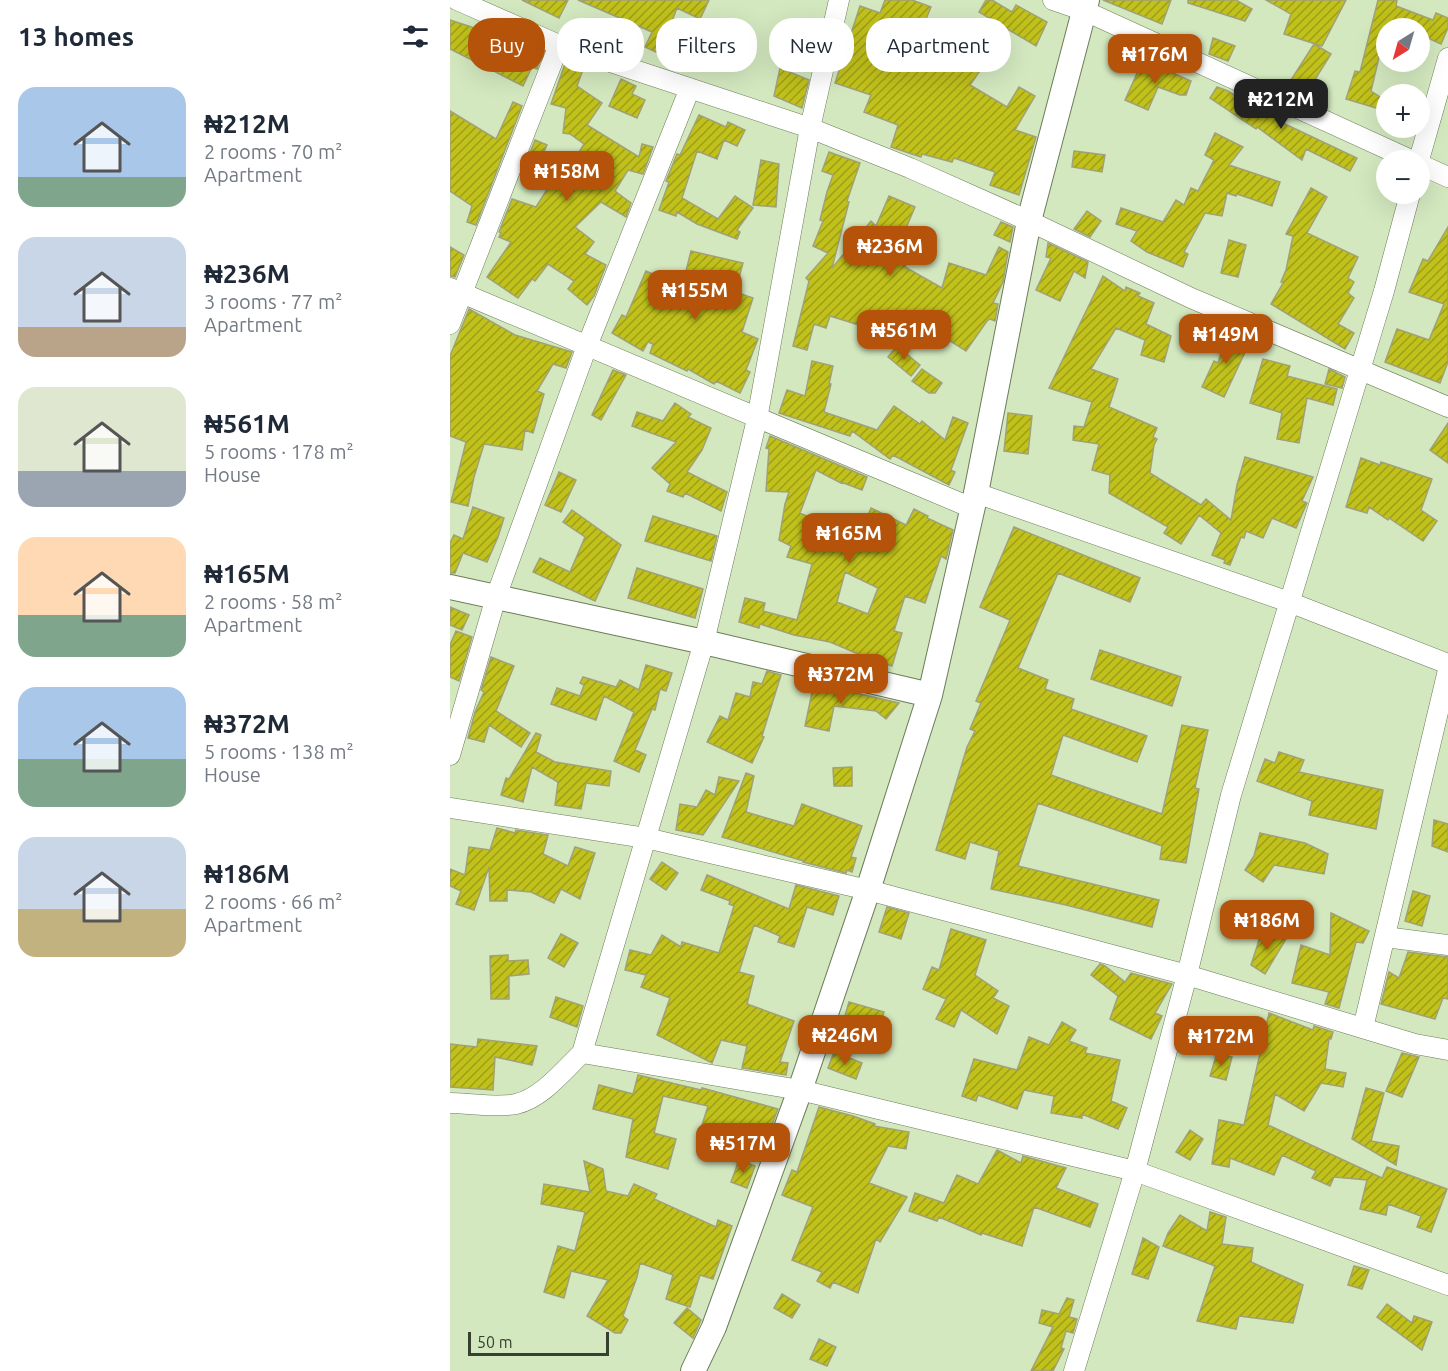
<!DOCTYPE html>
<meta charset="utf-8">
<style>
:root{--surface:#fff;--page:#f6f6f7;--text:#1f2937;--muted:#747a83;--accent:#b45309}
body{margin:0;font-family:Ubuntu,sans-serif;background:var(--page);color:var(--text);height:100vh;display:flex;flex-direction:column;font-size:22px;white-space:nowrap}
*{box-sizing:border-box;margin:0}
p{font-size:20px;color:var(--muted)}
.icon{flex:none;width:33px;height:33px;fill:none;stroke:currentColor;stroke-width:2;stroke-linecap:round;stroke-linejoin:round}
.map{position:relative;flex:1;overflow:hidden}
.panel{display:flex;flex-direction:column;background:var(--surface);width:450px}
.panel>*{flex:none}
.guide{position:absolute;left:18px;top:18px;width:570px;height:54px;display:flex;gap:12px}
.needle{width:39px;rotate:217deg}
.fabs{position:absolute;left:926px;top:18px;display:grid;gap:12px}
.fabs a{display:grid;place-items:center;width:54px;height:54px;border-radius:50%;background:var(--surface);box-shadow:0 6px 24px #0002;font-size:30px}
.scale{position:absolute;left:18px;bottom:15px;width:141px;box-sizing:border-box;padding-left:6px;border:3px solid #373f2f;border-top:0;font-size:16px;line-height:21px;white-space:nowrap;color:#373f2f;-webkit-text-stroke:4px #d3e8bf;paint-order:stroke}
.price{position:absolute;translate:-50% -51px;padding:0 14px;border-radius:12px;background:var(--accent);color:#fff;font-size:20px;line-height:39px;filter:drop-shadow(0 2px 3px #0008)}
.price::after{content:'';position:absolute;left:50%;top:36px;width:18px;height:14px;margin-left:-9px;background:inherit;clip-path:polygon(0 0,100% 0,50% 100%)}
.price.current{background:#222;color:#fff}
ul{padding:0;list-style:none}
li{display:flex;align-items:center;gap:18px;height:150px;padding:0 18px}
li span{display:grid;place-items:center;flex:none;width:168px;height:120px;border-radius:18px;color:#555}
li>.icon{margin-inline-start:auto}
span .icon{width:72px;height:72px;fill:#fffc;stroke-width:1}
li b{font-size:26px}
h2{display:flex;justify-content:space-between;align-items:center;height:72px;padding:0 18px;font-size:26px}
.chip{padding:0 21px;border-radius:24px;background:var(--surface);box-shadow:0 6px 24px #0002;font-size:21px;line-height:54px}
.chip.current{background:var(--accent);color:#fff}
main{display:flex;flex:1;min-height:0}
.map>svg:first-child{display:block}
.building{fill:url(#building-hatch);stroke:#a0a177;stroke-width:1.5;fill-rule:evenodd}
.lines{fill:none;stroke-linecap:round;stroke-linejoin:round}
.minor-casing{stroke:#6b7d58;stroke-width:21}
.tertiary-casing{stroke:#6b7d58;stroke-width:26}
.minor{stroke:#fff;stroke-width:20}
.tertiary{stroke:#fff;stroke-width:24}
</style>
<main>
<section class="panel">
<h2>13 homes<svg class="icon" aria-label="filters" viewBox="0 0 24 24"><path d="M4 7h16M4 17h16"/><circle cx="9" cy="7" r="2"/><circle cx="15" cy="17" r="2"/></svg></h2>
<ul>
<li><span style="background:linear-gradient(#a9c7e8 75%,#7fa58c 0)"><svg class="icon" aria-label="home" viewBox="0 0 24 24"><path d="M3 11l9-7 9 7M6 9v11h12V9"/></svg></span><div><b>₦212M</b><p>2 rooms · 70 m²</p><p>Apartment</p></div></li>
<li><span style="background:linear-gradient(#c9d6e8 75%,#b9a48a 0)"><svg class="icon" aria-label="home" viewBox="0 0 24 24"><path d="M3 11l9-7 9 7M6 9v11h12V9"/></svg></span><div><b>₦236M</b><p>3 rooms · 77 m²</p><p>Apartment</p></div></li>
<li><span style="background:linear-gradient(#dfe7d0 70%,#9aa5b1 0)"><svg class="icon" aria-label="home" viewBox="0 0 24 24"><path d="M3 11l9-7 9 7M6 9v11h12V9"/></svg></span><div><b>₦561M</b><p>5 rooms · 178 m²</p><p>House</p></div></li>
<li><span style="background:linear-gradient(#ffd9b3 65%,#7fa58c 0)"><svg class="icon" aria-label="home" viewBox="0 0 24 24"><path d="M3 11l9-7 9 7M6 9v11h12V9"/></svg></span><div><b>₦165M</b><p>2 rooms · 58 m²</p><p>Apartment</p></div></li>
<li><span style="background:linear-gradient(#a9c7e8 60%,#7fa58c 0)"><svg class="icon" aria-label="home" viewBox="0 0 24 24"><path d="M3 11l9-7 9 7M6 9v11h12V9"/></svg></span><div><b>₦372M</b><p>5 rooms · 138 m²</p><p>House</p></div></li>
<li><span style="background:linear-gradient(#c9d6e8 60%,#c2b280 0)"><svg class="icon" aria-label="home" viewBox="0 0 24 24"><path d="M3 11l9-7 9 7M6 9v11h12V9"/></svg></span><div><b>₦186M</b><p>2 rooms · 66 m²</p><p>Apartment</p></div></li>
</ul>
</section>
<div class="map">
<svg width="998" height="1371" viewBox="0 0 998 1371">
<defs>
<pattern id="building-hatch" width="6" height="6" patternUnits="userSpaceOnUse" patternTransform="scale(1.5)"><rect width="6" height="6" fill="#c1c11b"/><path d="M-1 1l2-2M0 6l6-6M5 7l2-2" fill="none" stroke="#9e9e18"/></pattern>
</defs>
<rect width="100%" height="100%" fill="#d3e8bf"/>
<!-- building -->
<path class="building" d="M72,0H118L109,18Z
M128,0H259L250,19L227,8L215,39L232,48L225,61L195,47L202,32Z
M435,0H462L481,7L474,24L463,19L453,52L484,61L492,37L511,44L508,52L532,68L520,85L557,107L569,87L585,96L565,130L586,137L569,195L540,185L545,172L504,158L502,162L472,154L471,157L441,147L448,125L414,112L421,95L385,83L410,6L430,13Z
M536,0H542L562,12L566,5L597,22L586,46L529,12Z
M653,0H721L712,24Z
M738,0H786L802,9L795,21L738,3Z
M816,0H896L872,46L834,34L841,14Z
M928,0H947L946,6L983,20L986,13L998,18V28L991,44L969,34V28H936L921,91L936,101V111L896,99L905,71L910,72Z
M0,20L40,33L42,29L94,51L87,69L82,67L73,86L0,49Z
M282,25L303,34L296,51L274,42Z
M763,38L785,46L778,61L759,54Z
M671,41L689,49L680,70L662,62Z
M864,44L881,54L859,89L841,80Z
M693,60L741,81L736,95H730L708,87L698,110L675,100Z
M116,61L134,67L127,86L152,103L137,125L189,157L192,144L203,147L193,174L178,170L165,191L181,203L176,217L151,202L125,227L144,242L135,254L156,265L144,296L137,305L118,289L124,281L98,264L85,281L82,279L68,298L37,277L61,242L49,237L51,233L49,232L62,199L86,207L103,180L91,171L100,159L117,172L134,144L120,134L113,133L116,108L101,104Z
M330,68L359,80L352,108L324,96Z
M171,79L186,86L182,94L195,100L187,118L159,106Z
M767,87L778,91L797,103L799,100L835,124L907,158L900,171L856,149L852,160L807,127L806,129L760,98Z
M63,102L72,106L26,225L17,222L22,206L0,191V111L46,139Z
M249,115L276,127L278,122L295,130L287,146L274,140L267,159L247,151L232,198L268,219L285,196L303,208L287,230L290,232L287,239L247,224L227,212L226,216L209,210L219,182L216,181L227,154L230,155Z
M765,133L793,147L779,165L830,182L822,206L787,194L786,196L777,193L772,216L755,213L734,252L738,254L733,267L697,252L681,241L687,231L666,224L671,208L713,222L726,200L734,205L741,188L748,191L764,160L755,155Z
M85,140L97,145L89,163L78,158Z
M624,151L655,155L652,172L622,167Z
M379,152L410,163L397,201L399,202L382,268L421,221L426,226L439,196L465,207L451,240L461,244L455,258L458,259L455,267L492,288L499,263L536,275L549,247L558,252L553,282L543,303L548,304L545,321L540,319L537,321L516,351L483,330L482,332L468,325L452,348L425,330L380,316L376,328L364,324L357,350L343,346L359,281L356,278L378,253L363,246L373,221L370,220L377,192L383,175L372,171Z
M311,160L329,164L326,207L303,205Z
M861,188L877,197L857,233L908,257L898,278L904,282L898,293L904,298L888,324L904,333L895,349L821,304L833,283L831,282L836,270L843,236L836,234Z
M637,211L651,221L640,237L624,229Z
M551,222L563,227L560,242L544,235Z
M998,227V362L990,383L935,362L947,329L979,340L994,304L959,292L973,259L978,261Z
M779,240L796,245L788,277L771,273Z
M598,243L638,262L635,278L624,271L610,301L586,290L601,258L596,257Z
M0,247L14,255L5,277L0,276Z
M241,251L293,263L285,292L303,298L292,332L308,339L296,370L300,372L290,393L266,381L264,384L238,369L237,371L200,353L203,344L198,342L193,351L162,333L172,315L176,317L196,271L232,287Z
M653,276L675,291L676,287L690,293L688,296L704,303L696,324L721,336L714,362L691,355L695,340L666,328L641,369L668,379L659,407L707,428L703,437L707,439L704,445L700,473L751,505L756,499L781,520L787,485L795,457L863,477L852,501L857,503L846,528L822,518L813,538L796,531L794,538L791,537L780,565L774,563L775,560L762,555L771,533L749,515L731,544L714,533L718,527L659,493L660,475L642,470L649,444L623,440L624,426L634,427L642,402L599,388Z
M19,309L65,335L122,352L116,368L103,364L87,391L94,394L83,433L75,430L72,450L34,444L24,477L18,506L1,502L16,442L0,436V356Z
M778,332L797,339L793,350H796L774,397L752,387L764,361L768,363Z
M447,346L470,365L461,376L438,357Z
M813,359L840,366L837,376L887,389L883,405L857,398L849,443L827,439L832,413L800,403Z
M362,361L383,366L379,384H381L374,412L427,430L444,406L470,424L472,421L495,440L503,417L518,423L501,470L505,472L499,485L443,455L440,459L402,431L400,436L329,413L337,390L355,396Z
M472,369L492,383L485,393H479L462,381Z
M879,369L895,377L892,388L875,384Z
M163,370L176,375L151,420L142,415Z
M225,403L241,414L238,417L261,428L252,450L237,472L277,492L271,511L235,493L233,497L217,491L220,484L202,468L226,442L182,426L187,412L213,421Z
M558,413L582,416L578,454L554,451Z
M998,423V463L980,450Z
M320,436L417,477L412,490L391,482V483L366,470L350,513L378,526L370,544L404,551L421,508L456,525L464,509L478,516L477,518L503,530L496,559L491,556L475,603L455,596L444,631L452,633L442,666L420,659L380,642L344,635L310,624L309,628L289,622L295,598L315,603L313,611L347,620L362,564L337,557L341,546L329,540L335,504L339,492L316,491L319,449L316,448ZM395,572L428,588L418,614L387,602Z
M911,458L930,465L931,462L982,479L971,510L987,521L973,541L939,518L938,520L919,507L917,513L896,507Z
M109,472L126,480L111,512L95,505Z
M23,507L54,518L48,537L37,562L13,553L5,573H0V543L4,535L13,539Z
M122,510L171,545L145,601L83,572L90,558L120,572L135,537L113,522Z
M203,516L267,536L261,561L195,541Z
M564,527L690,578L680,602L608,573L568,668L598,680L595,689L624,699L621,709L697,736L687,762L613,735L601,775L712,814L732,725L758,730L745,788L749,789L736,863L710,859L712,846L588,803L568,866L709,900L702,927L616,905L541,889L549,851L520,842L515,859L486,850L517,747L525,731L520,729L531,703L526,701L560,620L530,607Z
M187,568L253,589L245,618L178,598Z
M0,607L19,615L12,630L0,625Z
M6,631L22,637L9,681L0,677V645Z
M650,650L731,677L722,706L641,679Z
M41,657L64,666L46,711L80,733L71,747L39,725L34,742L18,738L25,712L34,692L31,690Z
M196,665L222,673L216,691L210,689L205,710L202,709L185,750L196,755L189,772L164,761L184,712L154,696L146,720L101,704L107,688L130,696L134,685L130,683L133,677L166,687L170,680L189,690Z
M317,671L331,675L312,736L314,737L302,763L257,742L270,716L278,720L286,693L300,697L303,682L312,684Z
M364,683L388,689L449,703L436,719L426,711L384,706L379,731L355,726Z
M86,733L91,735L86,752L105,762L161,771L159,786L136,783L131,809L105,805L108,782L82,767L73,802L51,795L56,778L59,779Z
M829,752L854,760L849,772L933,790L926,829L859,815L862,801L807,781L815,759L825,763Z
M402,767V786H384L383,768Z
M296,773L304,776L296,812L344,826L352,804L412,826L401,857L406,858L402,872L397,870L396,873L353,862L354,861L272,837Z
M269,777L289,781L253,835L226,830L230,804L247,807L256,790L265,795Z
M984,820L998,824V852L982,846Z
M47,828L65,833L66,830L98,835L93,854L118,866L125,847L145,853L130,899L111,889L104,903L81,892L57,890V901H40L39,867L24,910L6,904L11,891L0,886V869L15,875L19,847L40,850Z
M810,833L855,843L878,854L874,874L824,865L813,882L795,870L804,856Z
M212,862L228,873L216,890L200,879Z
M257,875L339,909L346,885L389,896L383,915L357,907L344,947L328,942L330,936L304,925L289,972L304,976L297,1004L344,1021L330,1062L338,1063L336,1075L292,1068L297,1046L271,1040L262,1063L207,1035L220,998L191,987L196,975L175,970L180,950L201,955L212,935L231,947L232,942L269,953L284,906L279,904L280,901L251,890Z
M963,891L980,896L972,926L955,921Z
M437,907L459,913L451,939L429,932Z
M881,913L919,931L913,943L906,942L889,1008L875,1004L879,992L842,983L851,945L880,955Z
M501,929L536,940L525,975L548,991L543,998L559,1006L547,1034L511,1010L504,1027L486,1019L496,999L473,989L482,967L489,970Z
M812,931L836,939L815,974L801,965Z
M111,934L128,943L114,967L98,958Z
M958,952L998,957V999L993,998L985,1019L931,1004L939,972L949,978Z
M58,955V961L78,960L79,974L59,976V999H41L40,956Z
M650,964L655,966L675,982L681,973L722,984L705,1013L712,1016L701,1039L660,1019L668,996L641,975Z
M106,997L133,1006L127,1027L100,1017Z
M399,1002L434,1012L429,1029L394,1019Z
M819,1013L863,1030L864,1026L883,1032L881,1039H879L875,1069L896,1073L893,1087L871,1083L854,1111L825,1094L818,1125L932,1178L937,1167L997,1189L981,1232L967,1227L971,1216L938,1204L936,1215L910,1209L917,1180L884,1177L880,1186L862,1178L866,1171L832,1155L824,1175L780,1158L779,1167L762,1164L769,1120L794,1125Z
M612,1022L626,1030L619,1041L637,1048L635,1053L670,1060L661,1101L677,1108L668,1129L632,1114V1118L601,1113L604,1096L574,1090L567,1109L528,1095L526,1101L512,1096L524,1059L567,1070L579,1037L599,1045Z
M28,1039L87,1046L82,1065L45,1057L43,1090L0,1087V1044L27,1047Z
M384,1052L412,1063L406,1079L378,1068Z
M767,1053L782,1057L776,1080L760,1076Z
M952,1053L969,1057L952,1097L936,1091Z
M188,1075L251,1090L252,1088L328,1109L317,1138L302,1135L300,1141L252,1125L258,1106L213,1096L204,1133L226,1139L218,1169L176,1157L183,1119L143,1109L149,1085L183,1094Z
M916,1088L934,1093L921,1141L949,1146L946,1165L902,1139Z
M369,1107L403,1116L425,1124L424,1126L459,1132L456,1149L438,1146L419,1183L457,1197L430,1242L426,1239L408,1293L383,1282L380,1288L367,1281L372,1272L342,1260L363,1207L332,1195L342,1170L347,1172Z
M740,1130L753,1139L740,1160L726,1152Z
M547,1150L571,1163L573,1156L616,1168L606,1188L648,1204L640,1227L584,1207L572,1246L532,1233L531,1235L489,1217L487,1221L459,1211L465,1193L494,1203L507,1175L528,1184Z
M289,1160L305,1166L297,1188L281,1182Z
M134,1161L153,1169L156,1191L178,1196L184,1184L207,1194L204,1199L266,1227L268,1220L282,1226L263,1279L250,1275L240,1307L216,1299L223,1275L190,1263L187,1277L173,1316L178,1320L171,1333H165L137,1316L158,1280L121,1271L114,1298L94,1292L108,1246L125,1251L135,1212L91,1204L94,1184L140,1192Z
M760,1212L776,1217L772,1244L803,1248L801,1262L853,1285L843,1323L789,1316L786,1329L747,1321L765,1266L713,1246L718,1233L730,1215L757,1231Z
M693,1238L709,1247L698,1279L682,1274Z
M904,1266L919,1270L912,1289L898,1285Z
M332,1294L350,1305L342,1318L324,1308Z
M617,1298L624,1300L619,1317L627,1319L623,1333L616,1331L611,1348L614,1349L603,1371H581L603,1327L589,1323L592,1310L609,1314Z
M937,1304L962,1323L964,1316L982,1322L972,1350L927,1317Z
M237,1308L251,1320L243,1338L224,1323Z
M369,1339L386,1347L377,1366L360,1359Z"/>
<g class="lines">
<defs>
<path id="minor" d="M7,0L109,45L360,128L460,168L579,221L741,298L998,407
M603,0L635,11L961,160
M969,160L998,58
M969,164L998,177
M0,288L522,508
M0,324L109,45
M526,493L839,602L998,664
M0,755L46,597L137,346L240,88
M0,808L196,838L418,890L737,975L965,1044L998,1050
M935,937L998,945
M913,1028L998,670
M132,1053L350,1090L685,1171L998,1285
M0,1103C18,1103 50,1108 66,1104C92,1098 113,1071 132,1053L254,642L307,419L360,128L389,0
M624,1371L685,1171L737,975L781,795L934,291L960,194"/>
<path id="tertiary" d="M0,587L254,642L480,695
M243,1371L264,1327L350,1090L418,890L480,695L526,493L579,221L637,0"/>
</defs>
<!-- minor casing -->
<use href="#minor" class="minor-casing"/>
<!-- tertiary casing -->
<use href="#tertiary" class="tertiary-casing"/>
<!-- minor -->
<use href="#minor" class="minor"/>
<!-- tertiary -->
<use href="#tertiary" class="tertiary"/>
</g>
</svg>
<div class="fabs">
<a><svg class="needle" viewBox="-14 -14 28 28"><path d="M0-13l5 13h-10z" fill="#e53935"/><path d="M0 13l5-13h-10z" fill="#747a83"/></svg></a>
<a>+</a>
<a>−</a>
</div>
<div class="scale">50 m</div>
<b class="price" style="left:705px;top:85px">₦176M</b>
<b class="price current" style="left:831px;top:130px">₦212M</b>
<b class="price" style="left:117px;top:202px">₦158M</b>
<b class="price" style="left:440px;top:277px">₦236M</b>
<b class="price" style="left:245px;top:321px">₦155M</b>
<b class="price" style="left:454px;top:361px">₦561M</b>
<b class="price" style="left:776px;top:365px">₦149M</b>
<b class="price" style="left:399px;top:564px">₦165M</b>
<b class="price" style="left:391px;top:705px">₦372M</b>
<b class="price" style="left:817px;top:951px">₦186M</b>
<b class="price" style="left:395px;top:1066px">₦246M</b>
<b class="price" style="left:771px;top:1067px">₦172M</b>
<b class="price" style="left:293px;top:1174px">₦517M</b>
<div class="guide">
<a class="chip current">Buy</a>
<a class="chip">Rent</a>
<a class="chip">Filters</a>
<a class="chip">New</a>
<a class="chip">Apartment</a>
</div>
</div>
</main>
